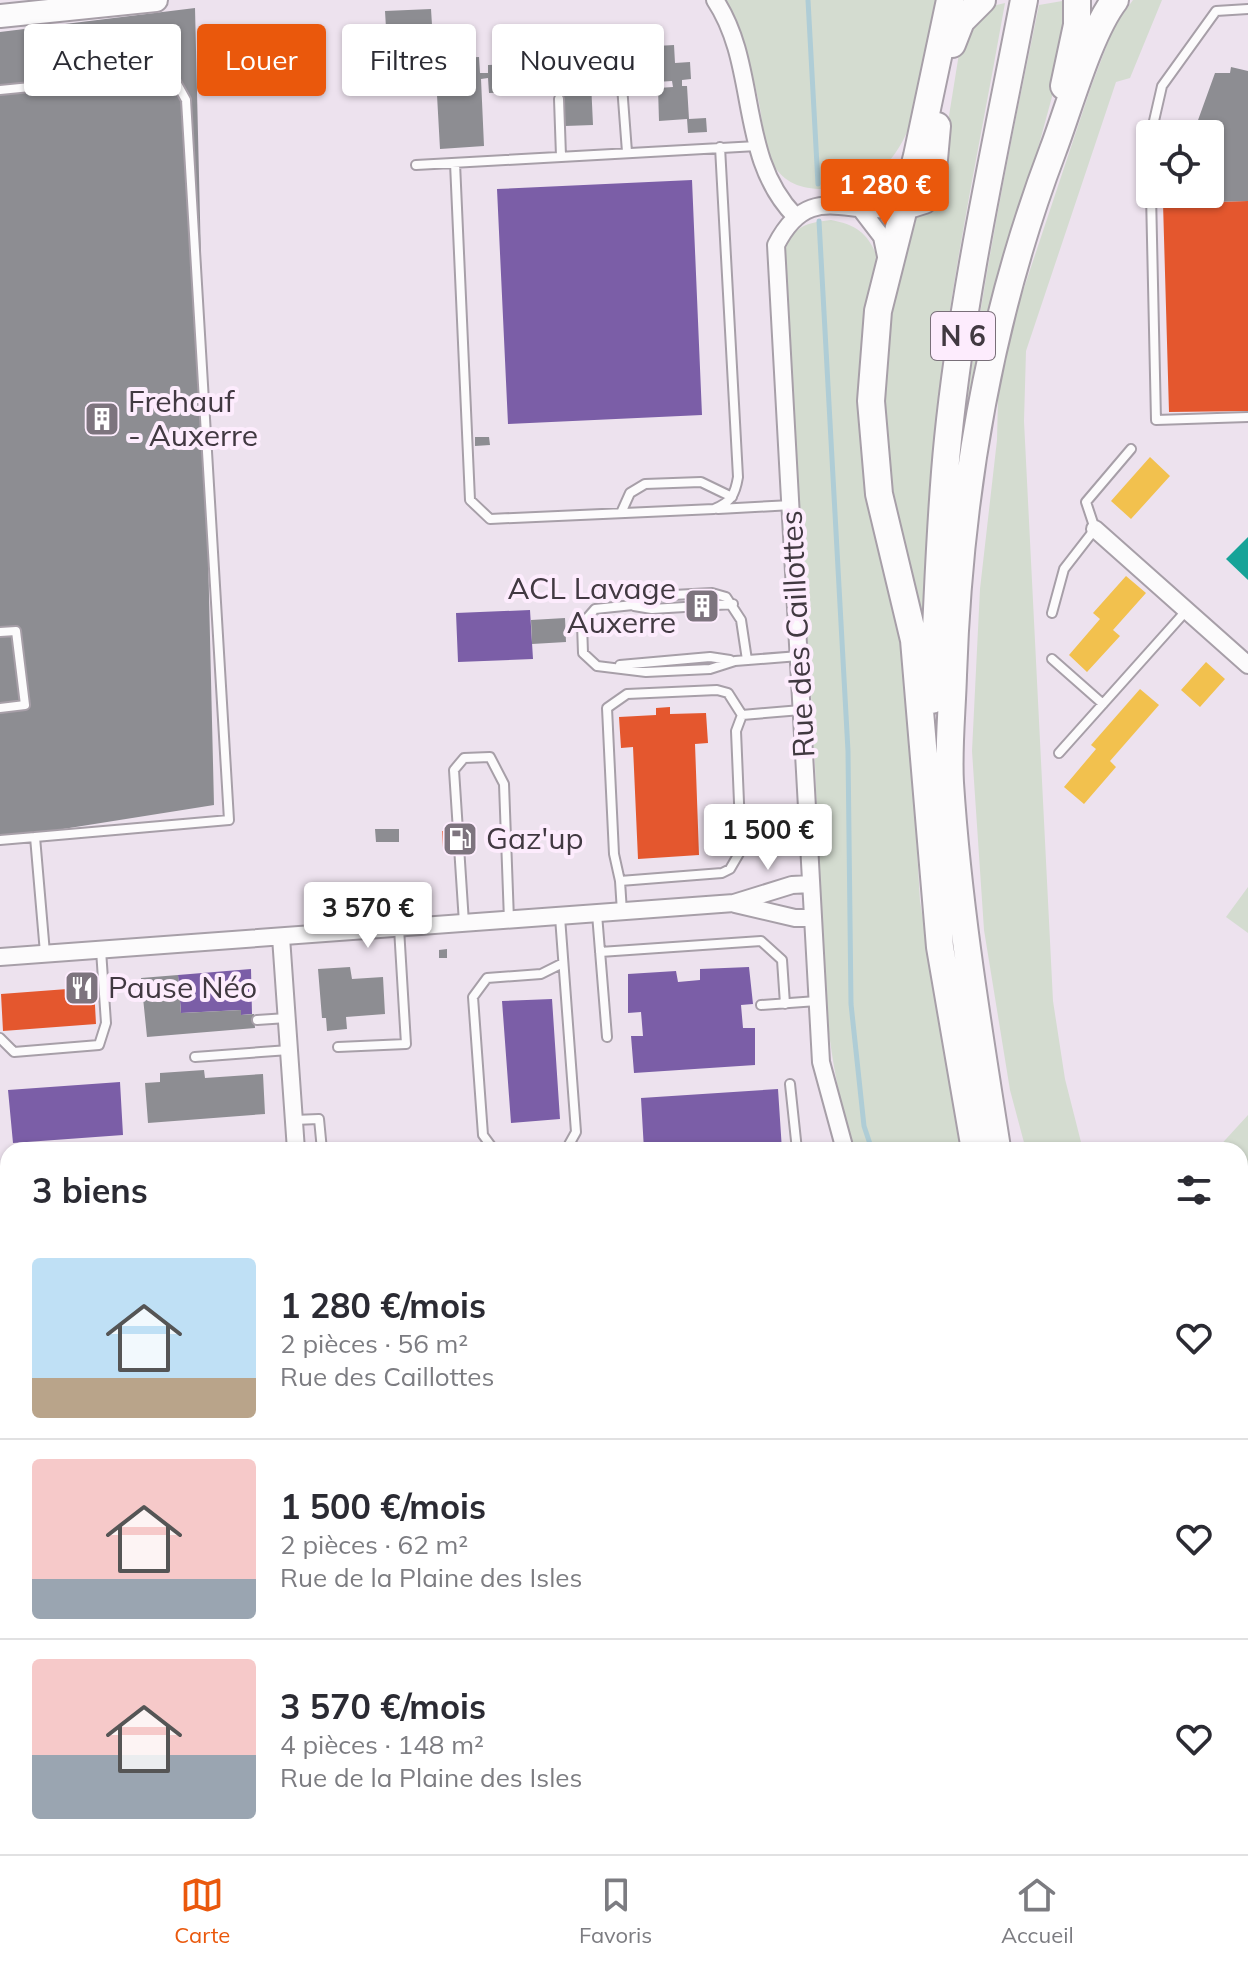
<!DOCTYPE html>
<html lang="fr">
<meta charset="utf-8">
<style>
:root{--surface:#fff;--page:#f7f7f7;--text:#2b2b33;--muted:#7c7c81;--line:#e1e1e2;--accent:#ea580c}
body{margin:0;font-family:Mulish,sans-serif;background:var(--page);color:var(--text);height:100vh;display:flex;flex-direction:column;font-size:30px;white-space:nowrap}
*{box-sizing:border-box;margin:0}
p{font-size:26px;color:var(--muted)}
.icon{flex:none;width:44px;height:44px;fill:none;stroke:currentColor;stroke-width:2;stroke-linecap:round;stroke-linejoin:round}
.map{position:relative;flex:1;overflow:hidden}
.panel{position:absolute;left:0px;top:1142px;width:1248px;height:712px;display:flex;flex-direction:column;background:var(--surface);border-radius:24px 24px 0 0;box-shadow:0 2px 6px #0004}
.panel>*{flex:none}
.top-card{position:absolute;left:24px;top:24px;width:800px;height:72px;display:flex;gap:16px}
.fabs{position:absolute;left:1136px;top:120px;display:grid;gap:16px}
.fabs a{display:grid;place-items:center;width:88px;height:88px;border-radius:8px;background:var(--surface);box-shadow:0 2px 6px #0004;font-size:40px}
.price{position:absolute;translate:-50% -68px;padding:0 18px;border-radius:8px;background:#fff;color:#222;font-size:26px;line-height:52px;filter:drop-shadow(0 2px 4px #0008)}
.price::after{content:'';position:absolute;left:50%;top:48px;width:24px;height:18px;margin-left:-12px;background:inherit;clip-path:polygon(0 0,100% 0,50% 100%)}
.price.on{background:var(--accent);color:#fff}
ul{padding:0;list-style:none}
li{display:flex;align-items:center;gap:24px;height:200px;padding:0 32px}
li+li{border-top:2px solid var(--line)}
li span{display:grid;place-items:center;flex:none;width:224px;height:160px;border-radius:8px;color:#555}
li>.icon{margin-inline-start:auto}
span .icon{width:96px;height:96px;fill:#fffc;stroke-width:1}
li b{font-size:34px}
h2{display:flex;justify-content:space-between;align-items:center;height:96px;padding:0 32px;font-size:34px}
.pill{padding:0 28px;border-radius:8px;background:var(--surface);box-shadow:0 2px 6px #0004;font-size:28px;line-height:72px}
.pill.on{background:var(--accent);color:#fff}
.dock{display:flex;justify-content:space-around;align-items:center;height:112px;border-top:2px solid var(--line);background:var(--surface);font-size:22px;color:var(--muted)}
.dock a{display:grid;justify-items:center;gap:4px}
.dock .on{color:var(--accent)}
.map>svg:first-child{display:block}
.green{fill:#d4dcd0}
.water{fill:#afcdd6}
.homes{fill:#f2c14e}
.shops{fill:#e4572e}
.offices{fill:#7b5ea7}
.public{fill:#17a398}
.industry{fill:#8d8d92}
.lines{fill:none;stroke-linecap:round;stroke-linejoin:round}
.stream{stroke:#afcdd6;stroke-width:5}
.lane-casing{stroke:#a79fa8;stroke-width:12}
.street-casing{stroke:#a79fa8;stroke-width:20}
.secondary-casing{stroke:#a79fa8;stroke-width:26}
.primary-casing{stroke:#a79fa8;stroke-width:30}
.lane{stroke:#fcfbfc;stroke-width:8}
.street{stroke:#fcfbfc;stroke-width:16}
.secondary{stroke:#fcfbfc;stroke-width:22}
.primary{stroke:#fcfbfc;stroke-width:26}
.labels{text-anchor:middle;stroke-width:8;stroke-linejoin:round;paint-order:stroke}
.shield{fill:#fdecfd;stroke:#796f79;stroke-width:2}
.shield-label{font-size:28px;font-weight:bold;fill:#413941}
.poi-label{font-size:30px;fill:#413941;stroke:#fdecfd;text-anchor:start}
.street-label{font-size:30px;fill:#413941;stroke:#fdecfd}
</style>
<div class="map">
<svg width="1248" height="1854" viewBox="0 0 1248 1854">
<rect width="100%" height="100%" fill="#ede2ee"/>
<!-- green -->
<path class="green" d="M723,0H937C923,70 921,191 823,189C801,189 784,183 772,163C763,147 763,121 759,103C751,66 740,34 723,0Z
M1068,0L1056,82L1005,270L954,510C971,339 1004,173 1039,5Z
M1133,0H1162L1130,78L1116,82L1026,351L1024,421L1053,1001L1065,1079L1083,1150H1026L1010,1090L984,930L972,751L980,589L997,440L998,398L1011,327L1091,87L1114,26Z
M1005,3C982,134 953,266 938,399C929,478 929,557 921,635L888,508L878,374L912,215L948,122L961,41L988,7Z
M831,220C856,225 867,232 877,256L859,383L860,435L874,527L899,622L907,679L920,901L960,1150H854C815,1028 821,891 815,765C806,595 793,425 782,256C795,227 799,224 831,220Z
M1248,887V933L1226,917Z
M1248,1115V1389L1240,1400V1150H1216Z
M1240,1759L1248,1792V1854H1216L1214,1846H1240Z
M1039,1846H1136L1137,1854H1026Z"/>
<!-- water -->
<path class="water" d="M1248,1389V1639L1240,1645V1400Z
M575,1846H903L887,1854H561Z"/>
<!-- homes -->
<path class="homes" d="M1150,457L1170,476L1131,519L1111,501Z
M1126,576L1146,593L1113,630L1120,636L1087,672L1069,655L1100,619L1093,613Z
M1206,662L1225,679L1200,707L1181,690Z
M1140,689L1159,705L1110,761L1116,767L1084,804L1064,787L1096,749L1091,745Z"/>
<!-- shops -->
<path class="shops" d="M1166,194H1175L1172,203L1248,201V411L1169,412L1163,203Z
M670,707V714L706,713L708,743L695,744L699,855L638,859L633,747L621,748L619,717L656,715V708Z
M477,829V848H443L442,831Z
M94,987L96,1024L3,1031L1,994Z"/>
<!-- offices -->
<path class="offices" d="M692,180L702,415L508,424L497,189Z
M530,610L533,659L458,662L456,613Z
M64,737L71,795L23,799L22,796H14L15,804L0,803V768L19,766L17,742Z
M749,967L753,1004L741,1005L743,1028H755V1065L634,1073L631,1036H643L641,1012L628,1013V974L676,971L678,982L700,980V969Z
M251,969L252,1014L241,1015V1010L181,1013L178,975Z
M552,999L560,1119L511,1123L502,1001Z
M120,1082L123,1135L13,1143L8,1090Z
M778,1089L782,1150H644L641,1098Z
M0,1407H8V1580H1Z"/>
<!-- public -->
<path class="public" d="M1248,537V580L1226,559Z"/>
<!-- industry -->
<path class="industry" d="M195,8L214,805L0,839V32Z
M431,9L432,25L386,28L385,11Z
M674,45L675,63L690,62L691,79L682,80V86H687L689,119L706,118L707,132L688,133L687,119L659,121L658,88L673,87L672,81L640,83L638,47Z
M479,57L480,73H488V65L590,61L593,125L565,126L563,90L489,93L488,78L481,79L484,146L440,149L435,59Z
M1231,67L1248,71V201L1172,203L1175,194H1210V134H1193L1215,73H1230Z
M475,437H489L490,445L475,446Z
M565,618L566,642L532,644L531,620Z
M375,829H399V842H376Z
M447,949V958H439V950Z
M350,967L352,979L383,977L385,1014L346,1017L347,1029L327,1031L326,1018H322L318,969Z
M178,975L181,1013L241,1010V1015L254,1014L255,1028L147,1037L141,978Z
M204,1070L205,1078L263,1074L265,1114L148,1123L145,1083L160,1082V1073Z"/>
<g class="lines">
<!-- stream -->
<path class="stream" d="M808,0L818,184
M819,221L848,751L851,1004L864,1126L872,1150"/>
<defs>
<path id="lane" d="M619,46L627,152
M0,90L171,73L186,100L229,820L35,837
M559,99L561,156
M1151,134L1162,86L1216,11L1248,9
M455,163L470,500L490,519L714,509C731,502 735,495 738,477L720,147
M416,165L757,146
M1151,194L1156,420L1248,417
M718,509L792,505
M621,513L630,493L645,484L701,482L732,497
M634,606L652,609L733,604
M1052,613L1064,569L1095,529L1086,502L1131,449
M0,632L16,631L25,705L0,708
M1052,659L1103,704
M747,660L741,620L726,597L712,593L653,596L633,605L595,609L582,624L583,653L597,666L646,672L710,669L735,661L799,656
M620,665L710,657L730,660
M742,715L728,693L717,690L627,694L607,708L614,854L620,881L722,873L730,869L741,850L736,731L742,715L801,710
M1059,753L1186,611
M0,840L35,837L45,953
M620,881L622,912
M597,914L607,1037
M560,917L576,1132L566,1150
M464,923L454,770L464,758L490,757L504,784L509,920
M600,952L761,941L782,960L785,1004
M761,1005L817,1001
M257,1020L287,1018
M0,1038L14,1052L99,1045L106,1023L101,950
M338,1047L406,1044L399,928
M195,1057L289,1050
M790,1084L797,1150
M294,1120L319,1119L322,1150
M494,1150L483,1135L473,997L487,978L541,974L563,963
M0,1264L1,1280
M0,1607L8,1606
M0,1770L8,1769
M144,1854L161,1852L166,1846"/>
<path id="street" d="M715,0C759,66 737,157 795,216
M859,207L895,181L911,163
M859,207L882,237L887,261
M1095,529L1248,665
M735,904L795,918H813
M281,937L296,1150
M0,957L734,903L792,885L811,884
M845,1150L821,1062L776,245C811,177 849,221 905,206
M1240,1336L1248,1317
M0,1693L8,1692
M0,1711L8,1715"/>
<path id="secondary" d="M0,16L156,0
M1240,1714L1248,1712
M977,1854L991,1846"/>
<path id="primary" d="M950,0L917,156L878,311L871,401L879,494L914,640L940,947L975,1150
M952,44L961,21L982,0
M1064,86L1077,25V0
M905,206L924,200L931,193L937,126
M932,700C938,613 939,526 948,439C963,291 996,145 1024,0
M997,1148C978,1027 958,906 950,783C948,748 952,711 953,675C959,496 989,318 1053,150C1069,108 1089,34 1115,0
M1160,1846L1163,1854
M1190,1846L1193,1854"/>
</defs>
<!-- lane casing -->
<use href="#lane" class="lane-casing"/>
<!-- street casing -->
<use href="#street" class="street-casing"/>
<!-- secondary casing -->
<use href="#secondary" class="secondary-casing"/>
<!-- primary casing -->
<use href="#primary" class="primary-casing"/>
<!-- lane -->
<use href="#lane" class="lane"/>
<!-- street -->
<use href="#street" class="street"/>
<!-- secondary -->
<use href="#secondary" class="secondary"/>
<!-- primary -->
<use href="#primary" class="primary"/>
</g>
<!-- icons -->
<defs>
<symbol id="building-square" viewBox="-11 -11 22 22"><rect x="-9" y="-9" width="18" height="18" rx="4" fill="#7d747e" stroke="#fdecfd"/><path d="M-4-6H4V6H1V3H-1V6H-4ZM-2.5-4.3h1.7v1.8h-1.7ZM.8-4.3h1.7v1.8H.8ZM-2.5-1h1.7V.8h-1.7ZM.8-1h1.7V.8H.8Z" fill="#fff"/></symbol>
<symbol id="fuel-square" viewBox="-11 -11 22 22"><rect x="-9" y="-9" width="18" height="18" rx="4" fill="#7d747e" stroke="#fdecfd"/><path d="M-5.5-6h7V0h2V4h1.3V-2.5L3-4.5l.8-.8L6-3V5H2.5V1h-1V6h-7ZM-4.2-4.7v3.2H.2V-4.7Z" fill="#fff"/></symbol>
<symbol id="restaurant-square" viewBox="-11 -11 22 22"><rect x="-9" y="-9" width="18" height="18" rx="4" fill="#7d747e" stroke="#fdecfd"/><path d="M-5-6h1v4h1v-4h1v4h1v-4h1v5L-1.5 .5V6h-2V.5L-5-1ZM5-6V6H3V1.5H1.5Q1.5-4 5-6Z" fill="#fff"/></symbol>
</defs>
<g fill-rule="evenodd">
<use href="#building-square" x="82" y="399" width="40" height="40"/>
<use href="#building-square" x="682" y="586" width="40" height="40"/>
<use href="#fuel-square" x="440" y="819" width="40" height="40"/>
<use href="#restaurant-square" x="62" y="968" width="40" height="40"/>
</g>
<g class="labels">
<!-- shield labels -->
<rect class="shield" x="931" y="312" width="64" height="48" rx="6"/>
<g class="shield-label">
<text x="963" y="346">N 6</text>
</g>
<!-- poi labels -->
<g class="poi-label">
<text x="128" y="412">Frehauf<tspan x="128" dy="34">- Auxerre</tspan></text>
<text x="676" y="599" text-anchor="end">ACL Lavage<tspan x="676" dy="34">Auxerre</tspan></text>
<text x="486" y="849">Gaz'up</text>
<text x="108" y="998">Pause Néo</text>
</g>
<!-- street labels -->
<g class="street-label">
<text transform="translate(798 634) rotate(-93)" y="10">Rue des Caillottes</text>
</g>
</g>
</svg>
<div class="fabs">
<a><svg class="icon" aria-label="locate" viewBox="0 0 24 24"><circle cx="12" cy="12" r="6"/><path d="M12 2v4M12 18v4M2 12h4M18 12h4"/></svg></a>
</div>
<b class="price on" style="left:885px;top:227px">1 280 €</b>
<b class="price" style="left:768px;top:872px">1 500 €</b>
<b class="price" style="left:368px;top:950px">3 570 €</b>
<div class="top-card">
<a class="pill">Acheter</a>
<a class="pill on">Louer</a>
<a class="pill">Filtres</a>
<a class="pill">Nouveau</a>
</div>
<section class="panel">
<h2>3 biens<svg class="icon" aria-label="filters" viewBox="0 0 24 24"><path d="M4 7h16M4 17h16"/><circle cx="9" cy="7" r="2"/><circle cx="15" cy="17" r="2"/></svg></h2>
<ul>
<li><span style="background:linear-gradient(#bfe0f5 75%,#b9a48a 0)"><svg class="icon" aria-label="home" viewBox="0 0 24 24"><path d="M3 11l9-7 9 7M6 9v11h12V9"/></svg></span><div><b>1 280 €/mois</b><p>2 pièces · 56 m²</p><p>Rue des Caillottes</p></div><svg class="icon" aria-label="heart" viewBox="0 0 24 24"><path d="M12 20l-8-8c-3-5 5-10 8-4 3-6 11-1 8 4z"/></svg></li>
<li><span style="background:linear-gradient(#f6c9c9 75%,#9aa5b1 0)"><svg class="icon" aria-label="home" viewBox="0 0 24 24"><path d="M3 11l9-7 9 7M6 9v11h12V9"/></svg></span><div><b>1 500 €/mois</b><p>2 pièces · 62 m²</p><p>Rue de la Plaine des Isles</p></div><svg class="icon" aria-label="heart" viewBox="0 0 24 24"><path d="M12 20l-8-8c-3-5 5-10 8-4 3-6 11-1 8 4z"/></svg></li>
<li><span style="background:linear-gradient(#f6c9c9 60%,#9aa5b1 0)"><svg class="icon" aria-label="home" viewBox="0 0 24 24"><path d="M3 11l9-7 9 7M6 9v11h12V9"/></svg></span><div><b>3 570 €/mois</b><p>4 pièces · 148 m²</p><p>Rue de la Plaine des Isles</p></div><svg class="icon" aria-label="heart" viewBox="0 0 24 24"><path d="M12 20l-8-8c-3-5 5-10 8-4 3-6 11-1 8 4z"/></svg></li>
</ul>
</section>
</div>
<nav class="dock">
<a class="on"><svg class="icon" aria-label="map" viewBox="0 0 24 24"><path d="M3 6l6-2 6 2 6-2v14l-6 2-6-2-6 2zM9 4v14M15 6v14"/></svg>Carte</a>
<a><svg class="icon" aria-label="saved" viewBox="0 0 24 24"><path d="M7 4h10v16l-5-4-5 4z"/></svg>Favoris</a>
<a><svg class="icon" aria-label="home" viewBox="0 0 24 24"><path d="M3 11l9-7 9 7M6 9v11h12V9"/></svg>Accueil</a>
</nav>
